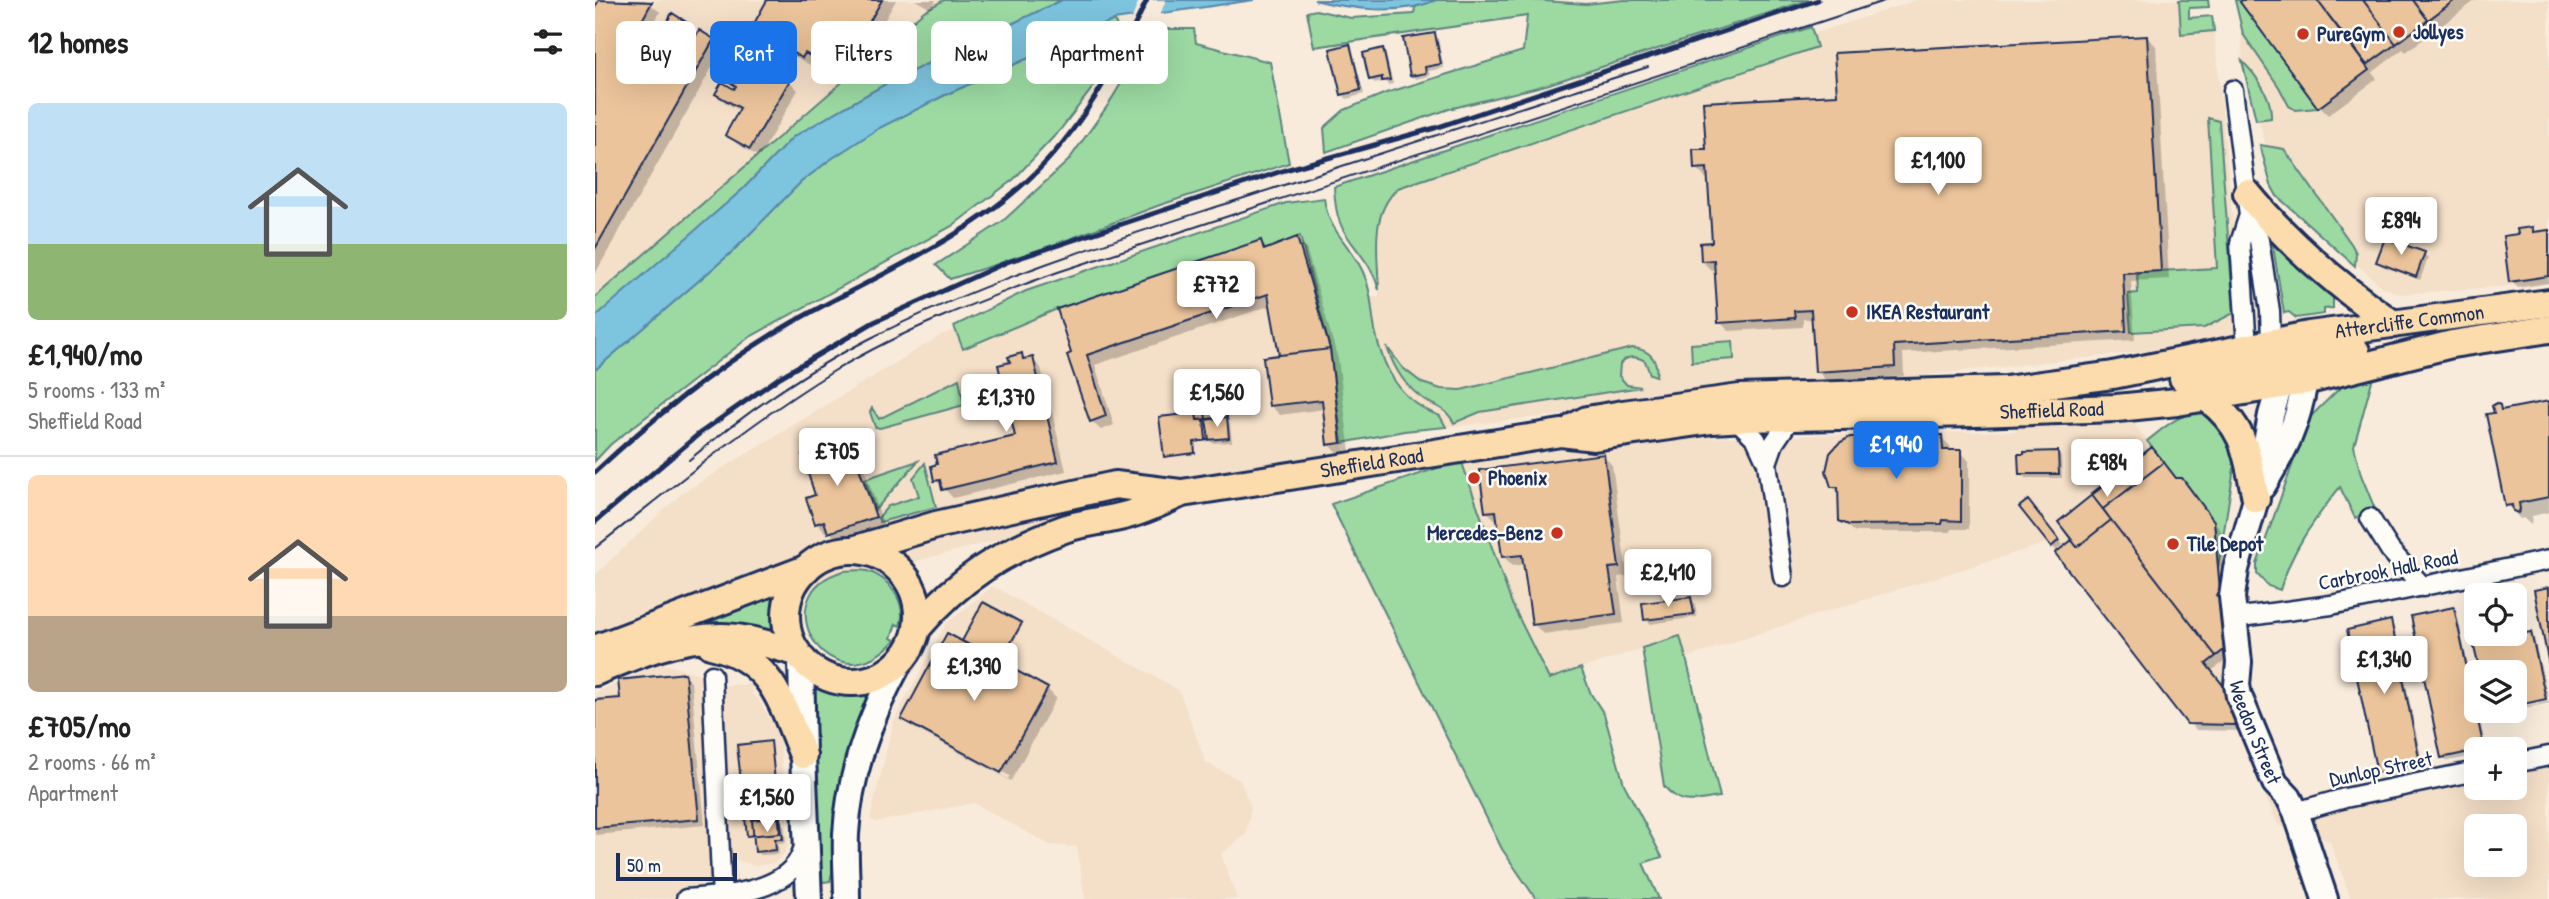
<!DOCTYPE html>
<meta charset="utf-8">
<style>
:root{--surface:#fff;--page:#f2f2f2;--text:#222;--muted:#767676;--line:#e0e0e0;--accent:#1a73e8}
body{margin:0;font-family:"Patrick Hand",sans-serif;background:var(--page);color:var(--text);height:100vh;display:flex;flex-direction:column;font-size:26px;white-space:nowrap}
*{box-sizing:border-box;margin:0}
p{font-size:23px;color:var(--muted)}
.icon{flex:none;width:38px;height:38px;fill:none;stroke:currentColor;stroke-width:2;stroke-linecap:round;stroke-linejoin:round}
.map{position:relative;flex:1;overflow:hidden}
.drawer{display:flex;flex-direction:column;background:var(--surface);width:595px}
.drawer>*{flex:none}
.top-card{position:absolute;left:21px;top:21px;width:665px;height:63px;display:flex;gap:14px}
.fabs{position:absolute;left:1869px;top:583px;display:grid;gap:14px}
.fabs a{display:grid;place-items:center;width:63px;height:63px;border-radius:10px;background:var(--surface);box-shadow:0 7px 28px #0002;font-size:35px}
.scale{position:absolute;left:21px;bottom:18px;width:121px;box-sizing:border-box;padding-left:7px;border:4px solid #1b2f5e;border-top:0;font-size:19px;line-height:24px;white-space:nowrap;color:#1b2f5e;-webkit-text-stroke:5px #fdfcf7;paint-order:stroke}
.price{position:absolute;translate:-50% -60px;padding:0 16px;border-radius:7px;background:#fff;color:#222;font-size:23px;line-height:46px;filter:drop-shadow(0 2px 4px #0008)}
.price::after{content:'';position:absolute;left:50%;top:42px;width:21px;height:16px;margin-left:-10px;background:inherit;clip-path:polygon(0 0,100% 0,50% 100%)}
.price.current{background:var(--accent);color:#fff}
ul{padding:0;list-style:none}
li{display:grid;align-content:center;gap:14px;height:371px;padding:0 28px}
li+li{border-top:2px solid var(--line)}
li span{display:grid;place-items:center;height:217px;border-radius:10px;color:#555}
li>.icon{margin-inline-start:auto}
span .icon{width:126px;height:126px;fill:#fffc;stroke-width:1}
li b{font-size:30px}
h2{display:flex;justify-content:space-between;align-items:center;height:84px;padding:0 28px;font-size:30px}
.pill{padding:0 24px;border-radius:10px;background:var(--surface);box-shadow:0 7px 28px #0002;font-size:24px;line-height:63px}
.pill.current{background:var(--accent);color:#fff}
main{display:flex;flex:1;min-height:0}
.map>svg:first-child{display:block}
.built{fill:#f4dfc8;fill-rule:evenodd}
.green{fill:#9cdaa2;stroke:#5c8480;stroke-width:2}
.water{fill:#7dc4de;stroke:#5688ab;stroke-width:2}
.pier{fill:#f8ebdb}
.shadow{fill:#0003;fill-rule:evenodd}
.building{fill:#ebc49b;stroke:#1b2f5e;stroke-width:2}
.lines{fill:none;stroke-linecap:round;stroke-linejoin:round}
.street-casing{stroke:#1b2f5e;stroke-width:23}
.secondary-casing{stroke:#1b2f5e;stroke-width:30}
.primary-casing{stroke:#1b2f5e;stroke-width:32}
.street{stroke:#fdfcf7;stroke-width:18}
.secondary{stroke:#fdfcf7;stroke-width:24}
.primary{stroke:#fcdcac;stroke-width:26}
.tram{stroke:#1b2f5e;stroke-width:2}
.rail{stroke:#1b2f5e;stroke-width:5}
.poi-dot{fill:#c8321e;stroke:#fdfcf7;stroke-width:2.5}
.labels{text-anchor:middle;stroke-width:5;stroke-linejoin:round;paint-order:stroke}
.poi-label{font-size:21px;font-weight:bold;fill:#1b2f5e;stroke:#fdfcf7;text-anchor:start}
.street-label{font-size:21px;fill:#1b2f5e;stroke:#fdfcf7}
</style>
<main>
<section class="drawer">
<h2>12 homes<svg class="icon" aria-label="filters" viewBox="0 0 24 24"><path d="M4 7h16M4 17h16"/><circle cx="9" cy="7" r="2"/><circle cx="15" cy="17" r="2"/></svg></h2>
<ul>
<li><span style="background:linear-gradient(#bfe0f5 65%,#8fb573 0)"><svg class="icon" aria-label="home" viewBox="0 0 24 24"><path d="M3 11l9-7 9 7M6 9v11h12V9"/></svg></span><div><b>£1,940/mo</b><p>5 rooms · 133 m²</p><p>Sheffield Road</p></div></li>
<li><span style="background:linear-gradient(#ffd9b3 65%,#b9a48a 0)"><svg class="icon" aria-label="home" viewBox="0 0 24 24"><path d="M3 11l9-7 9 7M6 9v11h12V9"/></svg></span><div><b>£705/mo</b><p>2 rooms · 66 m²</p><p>Apartment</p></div></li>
</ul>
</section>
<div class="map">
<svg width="1954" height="899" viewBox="0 0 1954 899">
<rect width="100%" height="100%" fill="#f8ebdb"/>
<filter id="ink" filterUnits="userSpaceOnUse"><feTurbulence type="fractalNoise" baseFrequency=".0143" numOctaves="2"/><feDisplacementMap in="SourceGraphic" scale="14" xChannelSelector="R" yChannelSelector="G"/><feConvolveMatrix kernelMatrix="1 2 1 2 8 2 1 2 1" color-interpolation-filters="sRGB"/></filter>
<g filter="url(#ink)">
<!-- built -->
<path class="built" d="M0,0H349L329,11L0,297Z
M1322,0H1584L1586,34L1619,31L1647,311L1643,327L1636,336L1627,343L1619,344L851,427L845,416L828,410L799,382L786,357L779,328L776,296H784L782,220L796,194L803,188L1222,47L1218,34Z
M1644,0H1954V283L1805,294L1787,287L1685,195L1648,64Z
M699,215L749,451L333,558L159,606L0,635V575L86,494L346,335Z
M1535,419L1581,478H1587L1619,521L1625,591L1622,595L1625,599L1626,620L1701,812L1881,773V788H1920V764L1954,757V899H1756L1735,841L1683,825L1639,725L1592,724L1452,543L1217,616L1091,658L1085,636L954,679L917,604L866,460L1092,438L1421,431V424ZM1881,826H1920V864H1881Z
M398,586L584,690L611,763L645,780L656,807L651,834L626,854L642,899H490L482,847L455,845L379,803L281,822L275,819L299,720L351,624Z
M66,663L122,679L123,686L156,684L158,696H161L184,733L194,839L190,853L179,863L160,866L139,859L145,898L0,899V693Z"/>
<!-- green -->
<path class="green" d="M349,0H467L296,81L198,137L148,189L0,320V297L329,11Z
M841,0H935L991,4L1029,0H1214L951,85L854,109L731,152L729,128L749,110L791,93L928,51L932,16L719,47L712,12L721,10L756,18L819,14L820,7Z
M1584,0H1613L1614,7L1594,8V18L1617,16L1619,31L1586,34Z
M1640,0H1645L1723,108L1701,110L1694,106L1684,87L1648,34Z
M519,20L526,34L505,78L465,130L419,179L357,226L153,338L16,444L0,461V370L137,252L206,182L236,159L284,128L350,95Z
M1216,27L1222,47L803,188C774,215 783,254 784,290C776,262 763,254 749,231C741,217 740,202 739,187Z
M559,29H599L601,43L675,62L694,163L565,205L434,254L355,279L341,265L408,221L473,161L513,105Z
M1647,61C1662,76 1677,96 1676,118L1661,120Z
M1613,118L1624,121L1639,313L1609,328L1536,332L1533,294L1543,293L1542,272L1622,268Z
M1665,145L1689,149L1757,245L1761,253L1760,266L1682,196L1676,185Z
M729,198C733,232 755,243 768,272C777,291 776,310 780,330C788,370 806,402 845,416L851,427L809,431L747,443L735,349L705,236L669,250L462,309L368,349L359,326L431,291L691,203Z
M1676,234L1738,293V308L1729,309V314L1701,318L1694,312L1689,313Z
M1138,341L1139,359L1097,362L1096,344Z
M792,347L808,368L827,383L846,389L866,390L1037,348C1053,349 1064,359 1061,376L1055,374L1050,361C1041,355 1031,356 1025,364L1024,376L1032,385L1046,387L885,412L859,423C850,407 844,409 830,400C810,387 799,369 792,347Z
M1778,377L1759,446L1766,475L1780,509L1760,518L1745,487C1718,522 1698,547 1685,590L1673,586L1662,574V564L1714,418L1750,383Z
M364,379L369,405L285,428L280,427L275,412L277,408L284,419Z
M1606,412C1625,418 1636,444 1640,462L1623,568L1619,521L1587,478H1581L1552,441C1570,427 1583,414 1606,412Z
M866,460L917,604L954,679L986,668L996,694L1009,714L1029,784L1067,857L1048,863L1064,899H941L907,849L736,504Z
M323,461L280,510L270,479Z
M330,463L341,507L285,522L283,518L293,506L324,496L318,478Z
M249,571C256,571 265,569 272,571C294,577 313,604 305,626L301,624L296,638L300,640C234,712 166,593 249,571Z
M173,594L185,603L181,621L184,634L94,630L93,625Z
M1085,636L1091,658L1125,797C1100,800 1087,808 1069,786L1047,648Z
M226,684L239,689L276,688L247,773L241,802L237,873L235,881L229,882L224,878L220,733L215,693Z"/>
<!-- water -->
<path class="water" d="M467,0H659L519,20L350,95L284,128L236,159L206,182L137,252L0,370V317L148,189L198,137L296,81Z
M719,0H841C806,16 755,9 719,0Z"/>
<!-- pier -->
<path class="pier" d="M544,0H571L564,17L536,21Z"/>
<!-- shadow -->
<path class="shadow" d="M6,0H50L65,12L54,33L65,39L92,24L103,35L117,41L127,50L0,274V10ZM97,40L100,42L92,56L88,54Z
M174,0H301L261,71L240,59L234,69L219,61L217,66L167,38L158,29Z
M320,0H341L336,9Z
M1650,0H1881L1811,52L1808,49L1777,73L1782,79L1733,115L1724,106Z
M839,34L843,39L849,68L834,71L835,76L821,79L817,75Z
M1552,37L1561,46L1574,279L1536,281L1540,340L1308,353L1309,376L1231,380L1222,371L1219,319H1208V327L1134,331L1125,322L1122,269L1116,270L1107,261L1119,244L1115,177L1110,178L1101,168L1113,150L1244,96Z
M754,46L758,51L769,94L752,99L747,94Z
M787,50L791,55L798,84L793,85L790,81L780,84L776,79Z
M131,78L194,81L203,90L164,157L141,143L132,134L146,111L131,103L122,94L140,92L142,89Z
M1937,229L1941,233L1954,232V283L1923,288L1916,281L1925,236Z
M702,239L711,248L743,359L755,452L743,453L734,444L729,409L685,415L676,406L686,356L677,305L500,365L519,425L506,430L496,421L474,356L666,242L673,250Z
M1829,254L1833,258L1825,280L1787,266L1783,262Z
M426,355L431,360L437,359L446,368L471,471L358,498L341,480L422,437L417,363Z
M1954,402V512L1937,516L1936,525L1928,518L1925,519L1912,505L1900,414L1904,407L1909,412Z
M630,412L635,424L637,442L617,443L611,437L612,441L599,443L601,454L570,456L566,418Z
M1346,437L1355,446L1356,451H1365L1374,461V529H1356V532H1260L1245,520V494L1237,486Z
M254,441L263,450L289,526L244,542L234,531L230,532L221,523Z
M1462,453L1466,457L1467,478H1430L1426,474Z
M1008,456L1017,465L1032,576L1023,577L1029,623L948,634L939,624L930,564L918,566L909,557L904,520H901L891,511Z
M1566,459L1583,480H1586L1596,489L1627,532L1637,660L1631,664L1629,662L1616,671L1650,713L1645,731L1601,730L1594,722Z
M1436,507L1467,545L1461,550L1457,546Z
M1096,599L1100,603L1102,617L1055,624L1051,619Z
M1858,609L1862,614L1891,749H1881V756L1852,761L1848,757Z
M1795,622L1799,626L1828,766L1787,776L1783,772Z
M426,624L427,626L406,664L452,689L461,698L416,781L317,727L308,718L374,646L369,640ZM316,722L415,776L413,779L316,726Z
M1935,634L1939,638L1953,697L1920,704V672H1886Z
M89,675L96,682L110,825L0,835V702L27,699Z
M1954,701V703L1920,710V708Z
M1906,710H1919L1899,715L1897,713Z
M175,743L185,819L189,823L191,842L183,843L184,854L166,855L162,851L161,836L154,835Z"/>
<!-- building -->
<path class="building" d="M4,0L57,2L44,26L64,36L77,13L93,23L79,46L91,54L104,30L119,39L0,249V7Z
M172,0H287L251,63L230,51L224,61L210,53L207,58L156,29Z
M1647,0H1722L1774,70L1723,108L1645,2Z
M1722,0H1768L1801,44L1772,65Z
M1768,0H1818L1833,20L1801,44Z
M1818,0H1860L1833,20Z
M840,33L846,64L830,67L831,73L815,76L808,38Z
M1552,36L1566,271L1528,273L1531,331L1299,345L1300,367L1220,372L1216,310L1199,311L1200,318L1123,323L1119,260L1106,261L1105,243L1117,242L1112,168L1099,169L1098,149H1111L1108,102L1242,95L1239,53Z
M755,44L766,90L746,95L735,49Z
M788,48L795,80L787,81V77L774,80L768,53Z
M145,50L195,80L155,149L130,135L145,108L120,94L127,82L139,89L141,86L128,78Z
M1938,227V232L1954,230V276L1914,282L1908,236L1923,234L1922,229Z
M702,237L735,349L746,443L732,445L727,400L674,406L668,357L684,355L673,294L492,355L511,416L495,422L472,355L476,353L462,309L666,240L669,250Z
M1790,238L1830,252L1821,277L1781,262Z
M735,349L746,443L732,445L727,400L674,406L668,357Z
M427,353L428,359L438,357L463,462L347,490L345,480L339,481L336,466L342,464L340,455L420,436L403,365L415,362L413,357Z
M1954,401V497L1924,503L1925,509L1923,513L1918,511L1917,505L1910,506L1891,414L1899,413L1897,406L1901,403L1905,405L1906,410Z
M631,410L632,417L602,420L601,413Z
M610,412L614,440L599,442L600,453L569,457L564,417Z
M632,417L634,438L611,440L609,420Z
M1347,435L1348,450H1366V521L1348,520L1347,524L1254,525L1244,521L1243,487H1236L1231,471L1235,453L1244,443L1255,437Z
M254,439L281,517L233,533L229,521L220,524L211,498L220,495L207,455Z
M1557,447L1581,478H1587L1619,521L1625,591L1621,595L1625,599L1629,650L1611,664L1644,705L1639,725L1592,724L1460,553L1477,540L1463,522Z
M1557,447L1581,478H1587L1619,521L1625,591L1621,595L1625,599L1629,650L1621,656L1496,494Z
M1557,447L1569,462L1508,509L1516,520L1482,547L1463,522Z
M1463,451L1464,474H1424L1423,454H1429V452Z
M1009,454L1024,567L1014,568L1021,614L937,625L927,555L907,557L901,511L890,512L884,470Z
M1433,500L1464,540L1456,547L1424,507Z
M1954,587V665L1939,590Z
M1096,597L1099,614L1049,620L1047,603Z
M388,602L427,623L405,662L367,641Z
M1859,607L1889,749L1846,758L1816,616Z
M1796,620L1825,762L1782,773L1752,630Z
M1936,632L1951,699L1920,706V672H1885L1878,643Z
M352,633L453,688L406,773L306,719Z
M90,673L104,819L0,828V700L25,698L23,680Z
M176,741L185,833L152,836L142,745Z
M185,817L188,839H180L181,850L160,852L157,820Z"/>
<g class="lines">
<defs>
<path id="street" d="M1638,90L1654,215L1664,240L1675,311L1676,342
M1652,347L1645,243L1654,215
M1141,419L1161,439L1172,463L1179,443L1197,416
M1172,463L1188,577
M1775,518L1795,550L1828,587
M1639,618L1736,605L1954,560
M117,675L127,899
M1920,763L1954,756
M1701,812L1750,798L1881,771
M91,899C123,896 178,894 200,865C205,859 207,852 210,845"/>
<g id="secondary">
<path id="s1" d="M1685,385L1676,415L1661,499L1641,569L1637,597L1644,662L1642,685L1644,696L1680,783L1694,798L1701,812L1730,899"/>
<path d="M1668,486C1691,447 1702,427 1710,381"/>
<path d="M206,659L208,755L214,899"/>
<path d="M252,899C252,878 250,856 251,834C254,776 275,716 303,665"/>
</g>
<g id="primary">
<path d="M1652,193C1693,243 1745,287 1798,324"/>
<path d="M1671,357C1699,366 1732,356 1761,351"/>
<path d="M1588,378L1644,369L1699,376"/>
<path d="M1613,399C1651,428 1652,455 1661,499"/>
<path id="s2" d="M979,427L992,420L1028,414L1145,398L1411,390L1518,375L1714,335L1954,303"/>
<path d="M261,549L341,525L520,485L585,493"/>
<circle cx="257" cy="616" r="66"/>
<path id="s3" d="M323,627C365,578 408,551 469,529C489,522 511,521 532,515C551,510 569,501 587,493L966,433L999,437L1117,420L1151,418L1380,413L1522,408L1582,402L1710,381L1857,344L1954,329"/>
<path d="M116,645C179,660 186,703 208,755"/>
<path d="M0,649L211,569"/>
<path d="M0,672C40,655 82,637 126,637C152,637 177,646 202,652"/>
</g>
</defs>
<!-- street casing -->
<use href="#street" class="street-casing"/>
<!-- secondary casing -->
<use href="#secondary" class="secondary-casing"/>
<!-- primary casing -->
<use href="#primary" class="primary-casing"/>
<!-- street -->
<use href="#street" class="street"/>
<!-- secondary -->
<use href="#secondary" class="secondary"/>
<!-- primary -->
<use href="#primary" class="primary"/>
<!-- tram -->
<path class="tram" d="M94,460C149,414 210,371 274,339C396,277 526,238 655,196C788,153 920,109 1053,67
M0,548C78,487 154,423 239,371C309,329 386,300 463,272L1292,0"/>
<!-- rail -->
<path class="rail" d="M0,472C61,415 125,364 198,322C278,277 364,243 433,180C486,131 521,65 552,0
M0,522L105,433L185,377L279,322L412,262L690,170L840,128L1223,0"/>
</g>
</g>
<!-- markers -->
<g class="poi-dot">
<circle cx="1804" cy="32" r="7"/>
<circle cx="1708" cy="34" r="7"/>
<circle cx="1257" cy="312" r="7"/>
<circle cx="879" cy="478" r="7"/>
<circle cx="962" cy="533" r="7"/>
<circle cx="1578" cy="544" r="7"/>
</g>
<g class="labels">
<!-- poi labels -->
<g class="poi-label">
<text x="1818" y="39">Jollyes</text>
<text x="1722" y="41">PureGym</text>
<text x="1271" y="319">IKEA Restaurant</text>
<text x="893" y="485">Phoenix</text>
<text x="948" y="540" text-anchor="end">Mercedes-Benz</text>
<text x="1592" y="551">Tile Depot</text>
</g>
<!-- street labels -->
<g class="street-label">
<text dy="7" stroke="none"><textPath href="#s2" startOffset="845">Attercliffe Common</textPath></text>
<text dy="7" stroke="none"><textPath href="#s3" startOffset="1178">Sheffield Road</textPath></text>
<text dy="7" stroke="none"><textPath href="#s3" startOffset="494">Sheffield Road</textPath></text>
<text transform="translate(1793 570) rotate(-11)" y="7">Carbrook Hall Road</text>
<text dy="7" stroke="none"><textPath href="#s1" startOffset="357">Weedon Street</textPath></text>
<text transform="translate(1786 769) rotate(-12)" y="7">Dunlop Street</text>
</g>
</g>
</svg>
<div class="fabs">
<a><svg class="icon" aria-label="locate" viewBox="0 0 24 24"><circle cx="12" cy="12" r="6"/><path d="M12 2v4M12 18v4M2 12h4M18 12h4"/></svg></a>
<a><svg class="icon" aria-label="layers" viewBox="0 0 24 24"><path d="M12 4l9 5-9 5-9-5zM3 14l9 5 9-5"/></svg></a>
<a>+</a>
<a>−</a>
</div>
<div class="scale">50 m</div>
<b class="price" style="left:1343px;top:197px">£1,100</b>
<b class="price" style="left:1806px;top:257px">£894</b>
<b class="price" style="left:621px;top:321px">£772</b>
<b class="price" style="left:622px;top:429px">£1,560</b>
<b class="price" style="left:411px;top:434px">£1,370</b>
<b class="price current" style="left:1301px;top:481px">£1,940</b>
<b class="price" style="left:242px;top:488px">£705</b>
<b class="price" style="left:1512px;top:499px">£984</b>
<b class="price" style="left:1073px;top:609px">£2,410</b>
<b class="price" style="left:1789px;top:696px">£1,340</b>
<b class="price" style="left:379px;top:703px">£1,390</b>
<b class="price" style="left:172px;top:834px">£1,560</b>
<div class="top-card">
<a class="pill">Buy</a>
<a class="pill current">Rent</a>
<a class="pill">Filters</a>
<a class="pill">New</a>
<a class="pill">Apartment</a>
</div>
</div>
</main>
